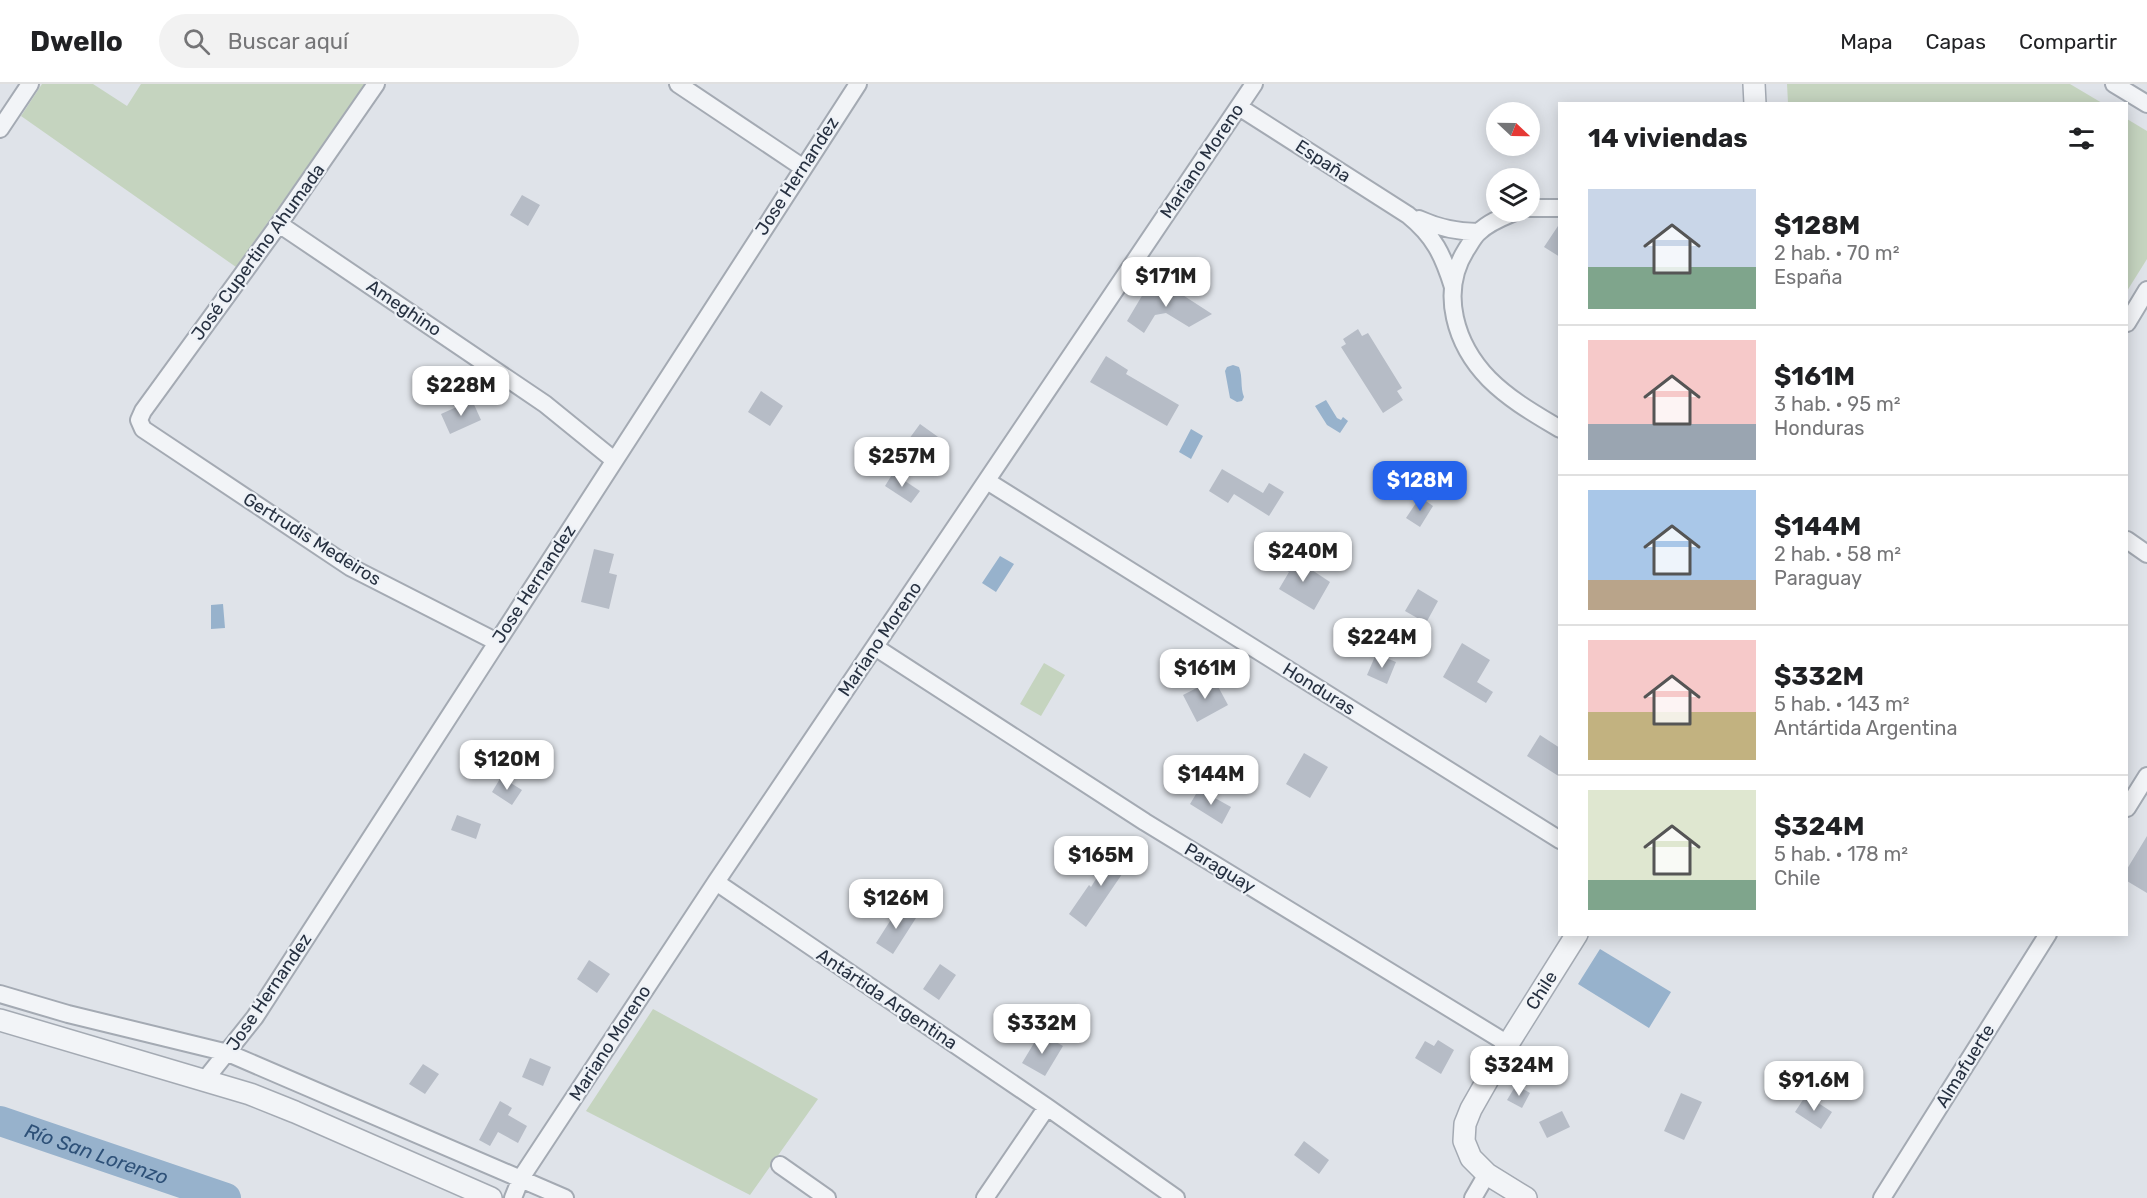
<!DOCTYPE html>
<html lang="es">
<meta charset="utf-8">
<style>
:root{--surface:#fff;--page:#f2f2f2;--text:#202124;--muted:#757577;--line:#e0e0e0;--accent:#2563eb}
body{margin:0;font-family:Rubik,sans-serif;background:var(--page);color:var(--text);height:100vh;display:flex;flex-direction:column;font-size:22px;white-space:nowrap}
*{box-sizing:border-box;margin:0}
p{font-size:20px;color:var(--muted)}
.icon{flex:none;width:33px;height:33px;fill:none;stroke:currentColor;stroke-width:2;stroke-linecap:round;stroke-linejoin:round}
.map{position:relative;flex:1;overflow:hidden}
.details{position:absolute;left:1558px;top:18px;width:570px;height:834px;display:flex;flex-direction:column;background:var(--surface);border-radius:0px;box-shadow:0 3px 15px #0003}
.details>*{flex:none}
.needle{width:39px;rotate:112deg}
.tools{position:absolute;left:1486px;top:18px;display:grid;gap:12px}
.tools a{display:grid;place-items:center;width:54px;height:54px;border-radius:50%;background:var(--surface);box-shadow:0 3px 15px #0003;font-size:30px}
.price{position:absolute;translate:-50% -51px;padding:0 14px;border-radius:12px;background:#fff;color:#222;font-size:20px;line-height:39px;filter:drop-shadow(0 2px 3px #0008)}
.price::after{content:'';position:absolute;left:50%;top:36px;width:18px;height:14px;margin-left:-9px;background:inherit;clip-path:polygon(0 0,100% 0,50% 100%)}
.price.on{background:var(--accent);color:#fff}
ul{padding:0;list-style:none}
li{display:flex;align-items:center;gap:18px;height:150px;padding:0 30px}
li+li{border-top:2px solid var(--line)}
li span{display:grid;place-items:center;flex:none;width:168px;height:120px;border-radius:0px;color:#555}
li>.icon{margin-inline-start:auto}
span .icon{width:72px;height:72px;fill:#fffc;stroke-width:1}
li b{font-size:26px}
h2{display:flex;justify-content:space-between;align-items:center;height:72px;padding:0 30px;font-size:26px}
header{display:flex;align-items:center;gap:36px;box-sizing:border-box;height:84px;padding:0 30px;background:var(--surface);border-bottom:2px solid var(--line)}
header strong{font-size:28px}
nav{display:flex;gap:33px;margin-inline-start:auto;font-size:21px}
.search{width:420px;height:54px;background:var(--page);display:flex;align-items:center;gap:15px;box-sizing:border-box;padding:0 21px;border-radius:33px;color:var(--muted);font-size:22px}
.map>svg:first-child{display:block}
.green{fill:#c5d4bf}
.water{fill:#97b2cc}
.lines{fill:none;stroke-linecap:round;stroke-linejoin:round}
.river{stroke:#97b2cc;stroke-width:30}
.building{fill:#b6bcc6}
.minor-casing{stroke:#a4aab3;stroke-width:20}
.tertiary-casing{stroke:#a4aab3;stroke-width:24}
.minor{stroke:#f2f4f7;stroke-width:16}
.tertiary{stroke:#f2f4f7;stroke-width:21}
.labels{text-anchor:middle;stroke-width:4.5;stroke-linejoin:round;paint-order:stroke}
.street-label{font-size:18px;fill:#273141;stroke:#eef2f7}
.water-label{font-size:20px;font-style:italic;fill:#2e5178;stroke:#eef2f7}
</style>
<header>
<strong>Dwello</strong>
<div class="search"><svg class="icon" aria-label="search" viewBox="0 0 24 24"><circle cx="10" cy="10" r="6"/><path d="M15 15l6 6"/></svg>Buscar aquí</div>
<nav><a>Mapa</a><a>Capas</a><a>Compartir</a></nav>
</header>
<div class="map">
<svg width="2147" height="1114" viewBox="0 0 2147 1114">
<rect width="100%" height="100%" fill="#dfe3e9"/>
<!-- green -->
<path class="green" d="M42,0H93L127,22L141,0H366L236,183L21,32Z
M1787,0H2070L2102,19H1788Z
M2127,35L2147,47V175L2127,207Z
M1044,579L1065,591L1041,632L1020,620Z
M653,925L818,1015L750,1111L586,1027Z"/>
<!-- water -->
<path class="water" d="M1233,281L1239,283C1243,293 1240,303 1244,313L1242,317L1237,318L1230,314L1225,287L1227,283Z
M1326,316L1337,334L1341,336L1343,333L1348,337L1340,349L1327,341L1315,322Z
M1191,345L1203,352L1191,375L1179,368Z
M1000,472L1014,480L996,508L982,499Z
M223,520L225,544L211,545V521Z
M1600,865L1671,908L1649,944L1578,900Z"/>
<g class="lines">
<!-- river -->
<path class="river" id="s1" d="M0,1037L226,1114"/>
</g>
<!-- building -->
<path class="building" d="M522,111L540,121L528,142L510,131Z
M1560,139V173L1544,163Z
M1152,199L1175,206L1212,230L1189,243L1166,229L1155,231L1144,249L1127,237L1143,210L1153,207Z
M1358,245L1362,252L1368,249L1402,304L1397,307L1403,316L1383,329L1341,263L1346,260L1343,255Z
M1106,272L1128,286L1126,290L1179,321L1167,342L1090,298Z
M761,307L783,322L770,342L748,328Z
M472,316L481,336L450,350L441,330Z
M920,340L941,355L931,370L909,355Z
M1222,385L1263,409L1269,399L1284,408L1269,432L1234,410L1228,419L1209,407Z
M893,389L920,407L911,419L885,402Z
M1420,413L1433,422L1420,443L1406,434Z
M594,465L614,470L609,489L617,491L609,525L581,518Z
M1288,470L1330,498L1314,526L1279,505L1289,488L1280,483Z
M1418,505L1438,517L1426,539L1405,527Z
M1462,559L1490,576L1477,598L1493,608L1486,619L1443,593Z
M1376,570L1396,578L1387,600L1367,591Z
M1214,595L1228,621L1197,638L1183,611Z
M1540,651L1560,664V693L1527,672Z
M1304,669L1328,683L1310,714L1286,700Z
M501,693L522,706L512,721L492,708Z
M1199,705L1231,723L1222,740L1190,720Z
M457,731L481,740L476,755L451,746Z
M2147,752V809L2127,797V785Z
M1116,763L1133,774L1086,843L1069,830L1089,801L1091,803Z
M899,823L916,834L893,870L876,859Z
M589,876L610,890L597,909L577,895Z
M940,880L956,891L939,916L923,905Z
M1040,949L1063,962L1045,992L1022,979Z
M1438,956L1454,966L1441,990L1415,974L1425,957L1434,962Z
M530,974L551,983L543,1002L522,993Z
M423,980L439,990L425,1010L409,1000Z
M1516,1001L1530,1009L1522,1024L1507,1016Z
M1681,1009L1702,1018L1684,1056L1664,1047Z
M1806,1011L1832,1028L1821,1045L1795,1028Z
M500,1017L512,1024L508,1031L527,1042L518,1059L498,1048L490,1062L479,1056Z
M1562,1027L1570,1043L1547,1054L1539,1038Z
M1304,1057L1329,1076L1319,1090L1294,1071Z"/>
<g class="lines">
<defs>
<path id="minor" d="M376,0L279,140L143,327L139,336L143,345L350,483L497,558
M678,0L802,83
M2114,0L2147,20
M1239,23L1408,131C1434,152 1443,171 1453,203
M0,45L30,0
M1530,124H1560
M1515,128C1503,133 1489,138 1479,148C1474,152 1470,160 1466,166C1439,209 1456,261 1489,295C1510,316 1535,330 1560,345
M1419,135C1439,144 1456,148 1479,148
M279,140L545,320L614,376
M2127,239L2147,206
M987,397L1560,756
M2127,456L2147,470
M875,563L1145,738L1508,960
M2127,724L2147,692
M716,798L1047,1023L1176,1114
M0,910L68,930L228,969L565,1114
M204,997L255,933L858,0
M780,1081L827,1114
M513,1114L521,1094L716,798L1254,0
M985,1114L1047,1023
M1473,1114L1487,1090
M1882,1114L2048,850"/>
<g id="tertiary">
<path d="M1754,0L1755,20"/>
<path d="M0,936L250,1010L295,1028L491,1114"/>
<path id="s2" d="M1526,1114L1487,1090L1471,1074L1464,1057L1465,1040L1471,1025L1508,960L1577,850"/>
</g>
</defs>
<!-- minor casing -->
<use href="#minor" class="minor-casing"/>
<!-- tertiary casing -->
<use href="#tertiary" class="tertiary-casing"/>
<!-- minor -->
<use href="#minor" class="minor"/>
<!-- tertiary -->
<use href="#tertiary" class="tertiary"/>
</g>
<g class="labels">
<!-- street labels -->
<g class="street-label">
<text transform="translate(1202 77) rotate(-56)" y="6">Mariano Moreno</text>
<text transform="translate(1323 77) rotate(33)" y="6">España</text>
<text transform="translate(797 92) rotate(-57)" y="6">Jose Hernandez</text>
<text transform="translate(258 168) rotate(-54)" y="6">José Cupertino Ahumada</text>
<text transform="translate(404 224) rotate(34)" y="6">Ameghino</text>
<text transform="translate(312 455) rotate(32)" y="6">Gertrudis Medeiros</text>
<text transform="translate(534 500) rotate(-57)" y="6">Jose Hernandez</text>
<text transform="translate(880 555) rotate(-56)" y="6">Mariano Moreno</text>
<text transform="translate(1319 605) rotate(32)" y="6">Honduras</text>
<text transform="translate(1220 784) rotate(31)" y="6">Paraguay</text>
<text dy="6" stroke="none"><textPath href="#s2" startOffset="258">Chile</textPath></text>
<text transform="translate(269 908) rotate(-56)" y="6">Jose Hernandez</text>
<text transform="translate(887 915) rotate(34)" y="6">Antártida Argentina</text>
<text transform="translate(610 959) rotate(-57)" y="6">Mariano Moreno</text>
<text transform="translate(1965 982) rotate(-58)" y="6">Almafuerte</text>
</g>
<!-- water labels -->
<g class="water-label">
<text dy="7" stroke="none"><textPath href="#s1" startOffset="102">Río San Lorenzo</textPath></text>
</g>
</g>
</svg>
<div class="tools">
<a><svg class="needle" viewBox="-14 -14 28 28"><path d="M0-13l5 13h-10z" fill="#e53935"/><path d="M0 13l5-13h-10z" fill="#757577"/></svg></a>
<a><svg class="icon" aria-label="layers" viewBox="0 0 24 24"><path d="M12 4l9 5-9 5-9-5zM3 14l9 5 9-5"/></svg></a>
</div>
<b class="price" style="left:1166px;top:224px">$171M</b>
<b class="price" style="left:461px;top:333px">$228M</b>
<b class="price" style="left:902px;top:404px">$257M</b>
<b class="price on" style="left:1420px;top:428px">$128M</b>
<b class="price" style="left:1303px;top:499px">$240M</b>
<b class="price" style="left:1382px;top:585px">$224M</b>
<b class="price" style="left:1205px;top:616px">$161M</b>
<b class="price" style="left:507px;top:707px">$120M</b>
<b class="price" style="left:1211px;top:722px">$144M</b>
<b class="price" style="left:1101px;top:803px">$165M</b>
<b class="price" style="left:896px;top:846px">$126M</b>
<b class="price" style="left:1042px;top:971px">$332M</b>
<b class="price" style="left:1519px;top:1013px">$324M</b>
<b class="price" style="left:1814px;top:1028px">$91.6M</b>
<section class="details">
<h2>14 viviendas<svg class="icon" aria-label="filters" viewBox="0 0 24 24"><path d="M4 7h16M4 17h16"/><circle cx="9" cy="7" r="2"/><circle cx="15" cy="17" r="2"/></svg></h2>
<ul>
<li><span style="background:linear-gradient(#c9d6e8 65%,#7fa58c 0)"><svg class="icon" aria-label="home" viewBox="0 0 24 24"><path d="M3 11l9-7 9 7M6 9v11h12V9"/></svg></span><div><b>$128M</b><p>2 hab. · 70 m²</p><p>España</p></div></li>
<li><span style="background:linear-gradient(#f6c9c9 70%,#9aa5b1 0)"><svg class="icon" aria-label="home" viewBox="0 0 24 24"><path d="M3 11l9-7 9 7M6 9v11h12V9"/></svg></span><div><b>$161M</b><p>3 hab. · 95 m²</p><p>Honduras</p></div></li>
<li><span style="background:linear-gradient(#a9c7e8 75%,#b9a48a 0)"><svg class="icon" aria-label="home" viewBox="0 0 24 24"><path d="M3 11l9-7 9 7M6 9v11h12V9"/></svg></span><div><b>$144M</b><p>2 hab. · 58 m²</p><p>Paraguay</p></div></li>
<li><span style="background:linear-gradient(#f6c9c9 60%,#c2b280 0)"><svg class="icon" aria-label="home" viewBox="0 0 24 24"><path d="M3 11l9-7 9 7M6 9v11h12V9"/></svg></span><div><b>$332M</b><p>5 hab. · 143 m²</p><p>Antártida Argentina</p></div></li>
<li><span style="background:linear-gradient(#dfe7d0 75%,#7fa58c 0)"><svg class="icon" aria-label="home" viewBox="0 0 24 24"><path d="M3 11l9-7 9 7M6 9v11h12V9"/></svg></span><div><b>$324M</b><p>5 hab. · 178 m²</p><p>Chile</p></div></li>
</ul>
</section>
</div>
